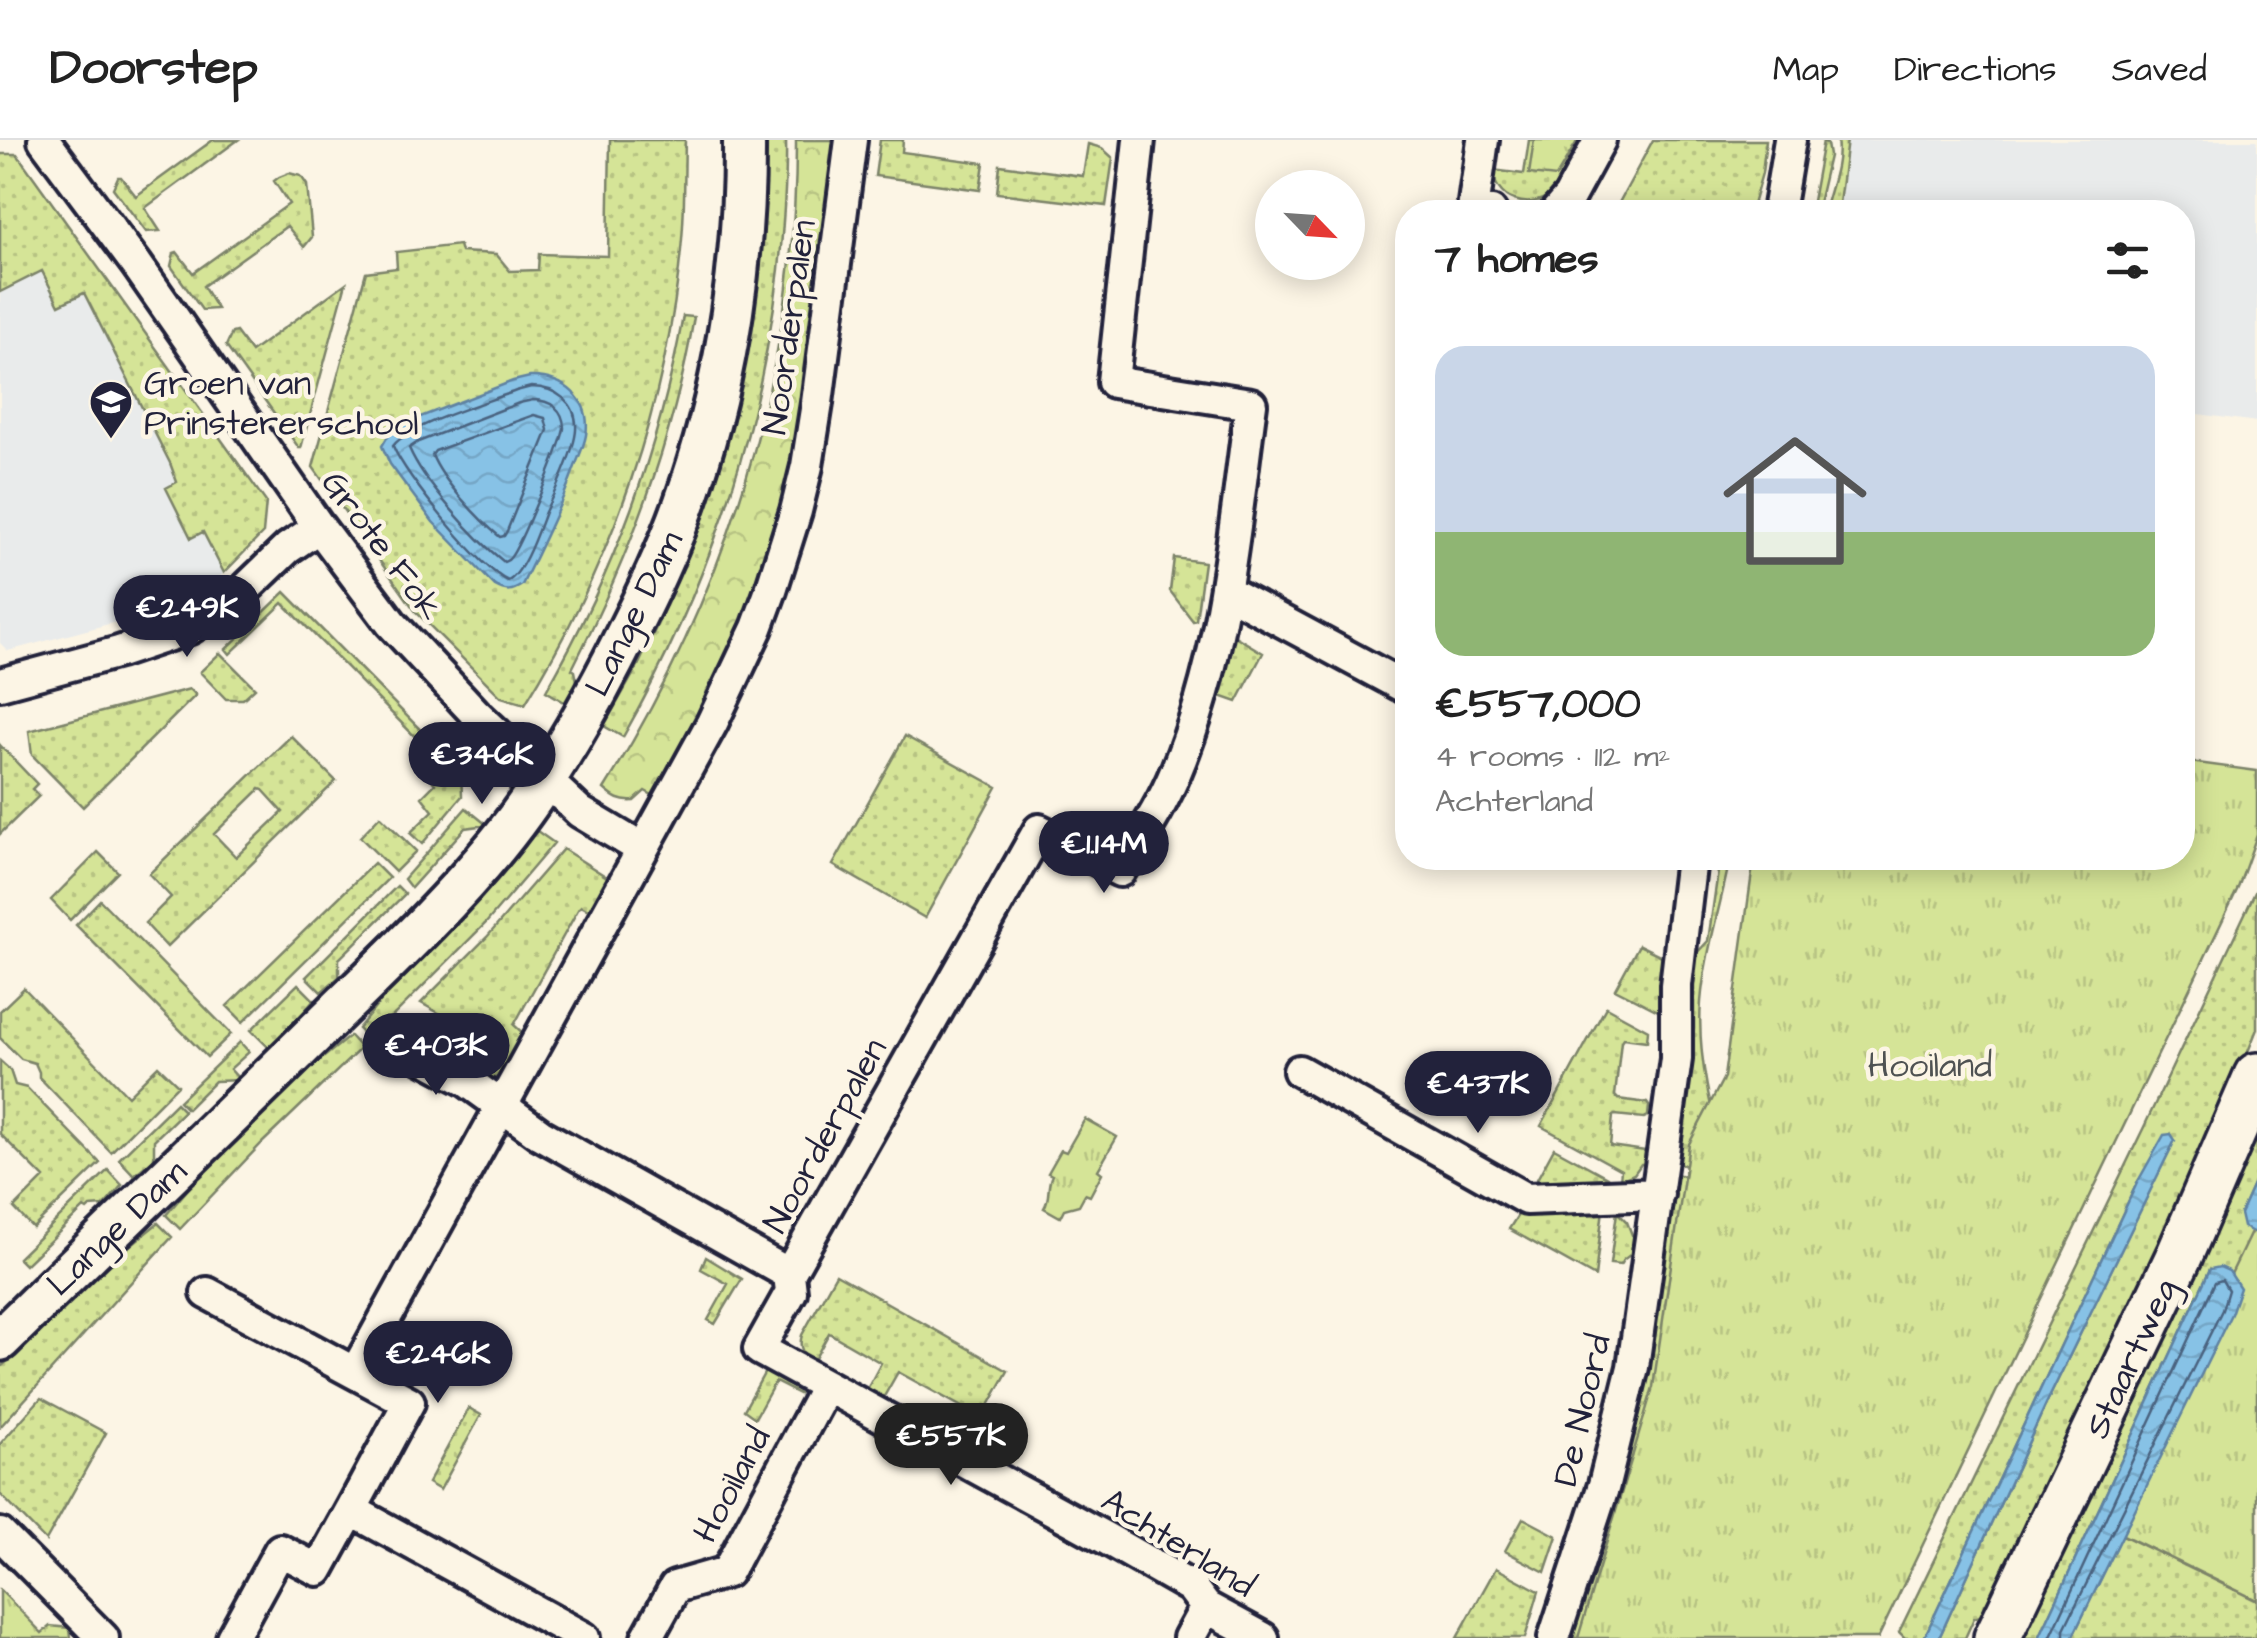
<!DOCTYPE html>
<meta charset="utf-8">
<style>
:root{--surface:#fff;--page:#f2f2f2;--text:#222;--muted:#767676;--line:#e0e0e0;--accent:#22223b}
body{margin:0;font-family:"Architects Daughter",sans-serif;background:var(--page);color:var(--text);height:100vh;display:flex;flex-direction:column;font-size:38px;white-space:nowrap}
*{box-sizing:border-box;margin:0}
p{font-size:32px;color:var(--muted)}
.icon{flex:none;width:55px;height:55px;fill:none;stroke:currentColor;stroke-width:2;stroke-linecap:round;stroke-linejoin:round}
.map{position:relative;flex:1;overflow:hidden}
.details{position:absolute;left:1395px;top:60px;width:800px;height:670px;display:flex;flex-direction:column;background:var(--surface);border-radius:40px;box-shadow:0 5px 25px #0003}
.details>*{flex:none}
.needle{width:65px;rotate:115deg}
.tools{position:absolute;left:1255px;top:30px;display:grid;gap:20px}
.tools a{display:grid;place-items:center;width:110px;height:110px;border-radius:50%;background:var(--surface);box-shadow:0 5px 25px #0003;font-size:50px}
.price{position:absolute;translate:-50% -85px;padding:0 22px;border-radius:35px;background:var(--accent);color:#fff;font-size:32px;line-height:65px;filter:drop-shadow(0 2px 5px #0008)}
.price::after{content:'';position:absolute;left:50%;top:60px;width:30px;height:22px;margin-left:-15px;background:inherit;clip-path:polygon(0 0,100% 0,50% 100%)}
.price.selected{background:#222;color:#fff}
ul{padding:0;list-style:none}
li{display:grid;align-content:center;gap:20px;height:530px;padding:0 40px}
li+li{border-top:2px solid var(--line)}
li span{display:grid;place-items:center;height:310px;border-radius:30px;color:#555}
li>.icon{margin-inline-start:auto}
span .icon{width:180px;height:180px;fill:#fffc;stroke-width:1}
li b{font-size:42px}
h2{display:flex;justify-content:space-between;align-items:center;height:120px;padding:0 40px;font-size:42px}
header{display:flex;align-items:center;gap:60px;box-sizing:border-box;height:140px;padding:0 50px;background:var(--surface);border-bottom:2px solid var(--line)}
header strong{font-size:48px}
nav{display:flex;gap:55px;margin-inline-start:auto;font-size:35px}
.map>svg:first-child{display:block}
.built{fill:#e9ebeb}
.grass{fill:url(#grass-dots);stroke:#7c8369;stroke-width:2.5;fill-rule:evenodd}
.forest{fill:url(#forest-crowns);stroke:#7c8369;stroke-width:2.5}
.park{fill:url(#park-tufts);stroke:#7c8369;stroke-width:2.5}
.water{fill:url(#water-waves);stroke:#5f82a2;stroke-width:2.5}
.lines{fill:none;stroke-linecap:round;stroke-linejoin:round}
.shore{stroke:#4a627f;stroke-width:2.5}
.minor-casing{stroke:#22223b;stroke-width:38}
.tertiary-casing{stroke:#22223b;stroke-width:48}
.secondary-casing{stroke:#22223b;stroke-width:52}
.minor{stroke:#fcf5e5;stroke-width:30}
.tertiary{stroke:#fcf5e5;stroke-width:40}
.secondary{stroke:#fcf5e5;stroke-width:45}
.labels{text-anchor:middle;stroke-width:9;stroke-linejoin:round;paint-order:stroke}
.street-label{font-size:35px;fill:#22223b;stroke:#fcf5e5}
.poi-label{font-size:35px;fill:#22223b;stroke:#fcf5e5;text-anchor:start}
.park-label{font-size:35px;fill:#4f5252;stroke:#fcf5e5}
</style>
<header>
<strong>Doorstep</strong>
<nav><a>Map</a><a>Directions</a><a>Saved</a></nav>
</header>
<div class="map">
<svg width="2257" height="1498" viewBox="0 0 2257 1498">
<defs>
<pattern id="grass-dots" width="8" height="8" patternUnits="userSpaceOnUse" patternTransform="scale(2.5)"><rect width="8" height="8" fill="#d5e497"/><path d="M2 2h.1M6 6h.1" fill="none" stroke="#b7c383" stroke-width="1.8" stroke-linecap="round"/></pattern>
<pattern id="forest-crowns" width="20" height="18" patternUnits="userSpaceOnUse" patternTransform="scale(2.5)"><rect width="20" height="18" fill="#d5e497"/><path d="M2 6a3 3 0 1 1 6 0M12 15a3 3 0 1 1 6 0" fill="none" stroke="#b7c383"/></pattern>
<pattern id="park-tufts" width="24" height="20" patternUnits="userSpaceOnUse" patternTransform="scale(2.5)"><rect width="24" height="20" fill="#d5e497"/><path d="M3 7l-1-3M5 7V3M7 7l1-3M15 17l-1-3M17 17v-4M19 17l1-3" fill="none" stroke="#b7c383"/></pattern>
<pattern id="water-waves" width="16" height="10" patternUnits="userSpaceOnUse" patternTransform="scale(2.5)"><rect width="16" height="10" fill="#87c2e6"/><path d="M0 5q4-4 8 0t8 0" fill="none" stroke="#74a6c6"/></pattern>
</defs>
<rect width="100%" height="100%" fill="#fcf5e5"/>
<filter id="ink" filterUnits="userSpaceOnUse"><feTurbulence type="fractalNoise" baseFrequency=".01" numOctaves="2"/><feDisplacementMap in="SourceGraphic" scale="20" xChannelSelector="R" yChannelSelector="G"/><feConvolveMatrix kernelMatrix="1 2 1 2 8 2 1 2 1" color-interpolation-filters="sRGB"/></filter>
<g filter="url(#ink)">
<!-- built -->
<path class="built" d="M1847,0H2257V282L2183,272L2182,72H1838Z
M0,14H17L266,362L263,393L224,433L199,452L157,471L8,511L0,503Z"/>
<!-- grass -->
<path class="grass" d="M213,0H238L145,68L160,91L146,92L113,48L118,37H121L136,56Z
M610,0H685C684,33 685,66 682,99C668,264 612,423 525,564L501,557L416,472L313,327L366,132L397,128L396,112L459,105L461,112L496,114L510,131L538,130L539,114L608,116Z
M764,0H786C787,43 783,87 779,129C759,298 706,450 623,597L604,586L639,524L659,481L707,359L762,68Z
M880,0H903L902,12L984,23L980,50L875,36Z
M1529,0H1584C1569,28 1554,74 1514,60C1501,56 1494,43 1492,30L1524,34Z
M1653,0H1766L1762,33L1751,72H1614Z
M1837,0H1847L1838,72H1824C1829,49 1841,24 1837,0Z
M1823,1L1827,4L1829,16L1816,72H1810Z
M1088,4L1102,8L1113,18L1106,66L997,53L1000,25L1083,36Z
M0,14H17L266,362L263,393L224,433L203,392L191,398L166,348L177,342L170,323L84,153L59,165L42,131L0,152Z
M289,33L301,36L307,45L312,97L304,107L287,86L203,146L217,169L202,170L171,126L174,113L177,112L193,133L289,64L274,41L279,37Z
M346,143L301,308H299L226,206L232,193L236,192L251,212Z
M683,176L694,177C673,303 629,416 572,529L575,531L579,551L571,566L546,551C614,432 659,311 683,176Z
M1174,418L1204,422L1196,480L1193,481L1170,451Z
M285,452L461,631L462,656L422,704L410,693L433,671L422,657L435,644L432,640L445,627L283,463L230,514L226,509Z
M1233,495L1263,513L1237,562L1217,555Z
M220,513L255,548L243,559H226L200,532Z
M190,549L196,555L83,667L32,615L29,591Z
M291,596L336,641L167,807L145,783L171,757L149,734ZM260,649L263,650L283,672L236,717L214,694Z
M905,596L997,647L925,778L833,725Z
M0,605L37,644L32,649L39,656L0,694Z
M466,668L487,685L465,688L411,748L404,739Z
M380,676L416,711L395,732L360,697Z
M537,691L554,703L486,783L369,900L358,889L400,837L444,795Z
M563,709L610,739L592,772L581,766L579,768L514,885L525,895L502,935C491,943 481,934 471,928L487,900L421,863L487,797Z
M98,712L118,732L70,780L51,760Z
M1720,718H1730C1721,765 1705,814 1701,862C1696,924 1716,987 1732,1046L1679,1023L1694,889V816L1708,801Z
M374,723L389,738L243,882L227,866Z
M397,746L405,754L339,819V837L321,852L306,837Z
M2257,748V889L2206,1018L1992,1472L1974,1478L1965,1498H1939L2046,1264L2174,1001L2171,994L2137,1043L1924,1498H1905L1899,1492L2144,987Z
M100,760L231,894L207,917L76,785Z
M1639,805L1662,816V873L1615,849Z
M298,844L314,860L271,910L251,890Z
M24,848L128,956L158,926L178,945L111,1012L39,937V932L35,923L21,919L0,898V871Z
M1606,867L1648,890L1647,901L1623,898L1621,901L1615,956L1618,959L1647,963L1649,966L1648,976L1644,978L1615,975L1613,976L1610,1006L1645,1011L1647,1013L1646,1024H1641L1634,1034L1620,1040L1621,1030L1541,986Z
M350,896L361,908L262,1003L180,1089L166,1075L204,1030L293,942Z
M240,902L249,912L230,929L240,940L215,941L187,969L179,961Z
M0,921L10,930L15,945L27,948L100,1023L33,1088L14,1068L44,1038L0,994Z
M176,963L184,971L154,1000V1019L134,1035L119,1019Z
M2257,976V1036L2240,1074L2255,1093L2257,1209L2210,1129L2039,1498H2014Z
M1554,1008L1607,1037V1041L1535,1043Z
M108,1030L122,1045L104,1066L90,1067L87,1070L84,1068L25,1125L18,1118Z
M1677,1034L1686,1037L1670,1204L1580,1498H1570L1621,1342L1648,1237Z
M1603,1069L1595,1137L1509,1089L1521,1070Z
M1617,1072L1627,1082L1632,1095L1636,1096L1634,1112L1623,1120L1620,1125L1610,1124Z
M158,1083L172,1097L0,1287V1228L107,1124Z
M706,1117L742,1139L715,1184L708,1180L728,1144L701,1129Z
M836,1134L1008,1231L982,1278L898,1232L882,1260L866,1251L881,1223L829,1193L813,1222C803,1215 798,1208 802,1195Z
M766,1230L802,1249L799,1254L775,1242L755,1278L744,1270Z
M41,1258L106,1293L46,1401L0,1354V1304Z
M469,1268L481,1275L440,1350L428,1343Z
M1523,1378L1557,1396L1545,1432L1505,1411Z
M2122,1395L2257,1461V1498H2072Z
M1496,1428L1539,1451L1525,1498H1457Z"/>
<!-- forest -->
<path class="forest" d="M796,0H839C821,133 810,270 773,400C747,491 700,574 656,657L645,651L634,661C620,662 614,658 604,649C726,455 797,231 796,0Z"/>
<!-- park -->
<path class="park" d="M1534,0H1578L1556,37L1529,34Z
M2183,621L2257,631V695L2238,748L1878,1498H1578L1653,1247L1689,1004L1724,937L1754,718H2182Z
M1085,979L1117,997L1098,1030L1102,1033L1090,1056L1085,1054L1079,1065L1064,1069L1060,1077L1044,1068C1051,1057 1046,1047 1052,1035L1048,1033L1061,1010L1066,1012Z
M2257,1080V1460L2109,1388Z
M0,1450L42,1493L50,1486L70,1488L71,1498H0Z"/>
<!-- water -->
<path class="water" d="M530,237C563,236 592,259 586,295C584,307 577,320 573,332C559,371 540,408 522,445C512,452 506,452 495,446L433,382L390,324L382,306L389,294L402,284L513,241Z
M2171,994L2175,1000L2046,1264L1939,1498H1924L2137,1043L2164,995Z
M2257,1036V1093H2255L2243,1087L2240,1074Z
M2220,1127L2229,1131L2240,1148L2231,1174L2072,1498H2039L2210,1129Z"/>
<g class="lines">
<!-- shore -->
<path class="shore" d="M531,247C556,247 578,263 576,290C575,309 554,354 545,372C538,390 524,433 508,441C479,427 405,336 393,306C408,285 487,262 516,251Z
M533,260C550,260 564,269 564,288C563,301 520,407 510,418C509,420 506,421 504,422C474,398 424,343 409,308L418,302L519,263Z
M534,275L545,278L548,290L507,391L504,396L500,397C478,379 442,340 432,315L435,311Z
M2050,1498L2215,1142L2222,1140L2228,1150L2222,1170L2064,1489V1498"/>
<defs>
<path id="minor" d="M44,0L137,125L319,387L391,483L475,573L580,672L642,709
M1483,0L1473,70L1491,72
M1556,72L1569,57L1600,0
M1778,72L1790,0
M1226,451L1408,549
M0,544L119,512L190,488L234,460L288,408L319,387
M398,904L467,941L540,994L789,1134L1039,690L1120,731C1140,698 1162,666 1176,631C1225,514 1234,388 1251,264L1113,242L1139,0
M1299,931L1526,1059L1658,1054
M789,1134L791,1152L759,1209L1107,1399L1191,1447L1206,1467L1263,1498
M207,1153L355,1233
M0,1394L103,1498
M232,1498L280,1410L318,1430L351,1370
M584,1498L351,1370L409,1262L355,1233L712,583L757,488L771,450L796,371L807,326L817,263L851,0
M647,1498L675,1447L727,1432L826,1247
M1189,1498L1206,1467
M1554,1498L1604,1345L1633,1227L1676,919V845L1691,718"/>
<path id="tertiary" d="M0,1200C106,1096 213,994 319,889C379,830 443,771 497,705C543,649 580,585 613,521C643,462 672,404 692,342C728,233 745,114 744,0"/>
<path id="secondary" d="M1997,1498L2180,1114L2257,936"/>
</defs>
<!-- minor casing -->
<use href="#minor" class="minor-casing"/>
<!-- tertiary casing -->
<use href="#tertiary" class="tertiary-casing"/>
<!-- secondary casing -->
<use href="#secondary" class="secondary-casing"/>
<!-- minor -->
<use href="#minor" class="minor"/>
<!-- tertiary -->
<use href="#tertiary" class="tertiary"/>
<!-- secondary -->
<use href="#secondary" class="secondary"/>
</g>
</g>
<!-- icons -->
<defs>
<symbol id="school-pin" viewBox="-11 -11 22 30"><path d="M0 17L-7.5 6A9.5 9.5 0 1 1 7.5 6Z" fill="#22223b" stroke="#fcf5e5"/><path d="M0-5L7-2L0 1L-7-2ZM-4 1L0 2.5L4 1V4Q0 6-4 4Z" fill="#fff"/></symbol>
</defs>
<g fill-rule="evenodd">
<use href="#school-pin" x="86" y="237" width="50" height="68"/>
</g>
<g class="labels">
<!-- street labels -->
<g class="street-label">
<text transform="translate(788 187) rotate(-82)" y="12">Noorderpalen</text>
<text transform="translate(383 405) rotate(53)" y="12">Grote Fok</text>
<text transform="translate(633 473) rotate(-64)" y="12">Lange Dam</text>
<text transform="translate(824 995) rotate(-61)" y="12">Noorderpalen</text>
<text transform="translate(116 1087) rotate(-44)" y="12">Lange Dam</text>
<text transform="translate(2130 1218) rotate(-65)" y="12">Staartweg</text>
<text transform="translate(1581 1270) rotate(-77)" y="12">De Noord</text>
<text transform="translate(731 1344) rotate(-62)" y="12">Hooiland</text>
<text transform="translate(1179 1402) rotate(32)" y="12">Achterland</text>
</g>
<!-- poi labels -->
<g class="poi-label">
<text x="144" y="254">Groen van<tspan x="144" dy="40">Prinstererschool</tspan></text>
</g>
<!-- park labels -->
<g class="park-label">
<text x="1930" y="936">Hooiland</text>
</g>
</g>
</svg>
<div class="tools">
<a><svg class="needle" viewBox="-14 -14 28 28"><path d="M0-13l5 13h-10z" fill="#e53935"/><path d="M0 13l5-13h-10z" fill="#767676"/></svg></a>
</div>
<b class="price" style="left:187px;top:520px">€249K</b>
<b class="price" style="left:482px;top:667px">€346K</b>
<b class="price" style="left:1104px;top:756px">€1.14M</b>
<b class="price" style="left:436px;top:958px">€403K</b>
<b class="price" style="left:1478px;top:996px">€437K</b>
<b class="price" style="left:438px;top:1266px">€246K</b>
<b class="price selected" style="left:951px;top:1348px">€557K</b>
<section class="details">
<h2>7 homes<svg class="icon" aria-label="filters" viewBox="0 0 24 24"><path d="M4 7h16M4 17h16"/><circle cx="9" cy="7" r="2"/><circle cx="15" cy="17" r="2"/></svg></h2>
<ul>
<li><span style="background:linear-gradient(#c9d6e8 60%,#8fb573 0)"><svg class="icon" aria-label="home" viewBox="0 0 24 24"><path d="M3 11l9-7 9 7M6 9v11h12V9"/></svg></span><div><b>€557,000</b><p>4 rooms · 112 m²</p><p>Achterland</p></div></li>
</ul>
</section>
</div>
